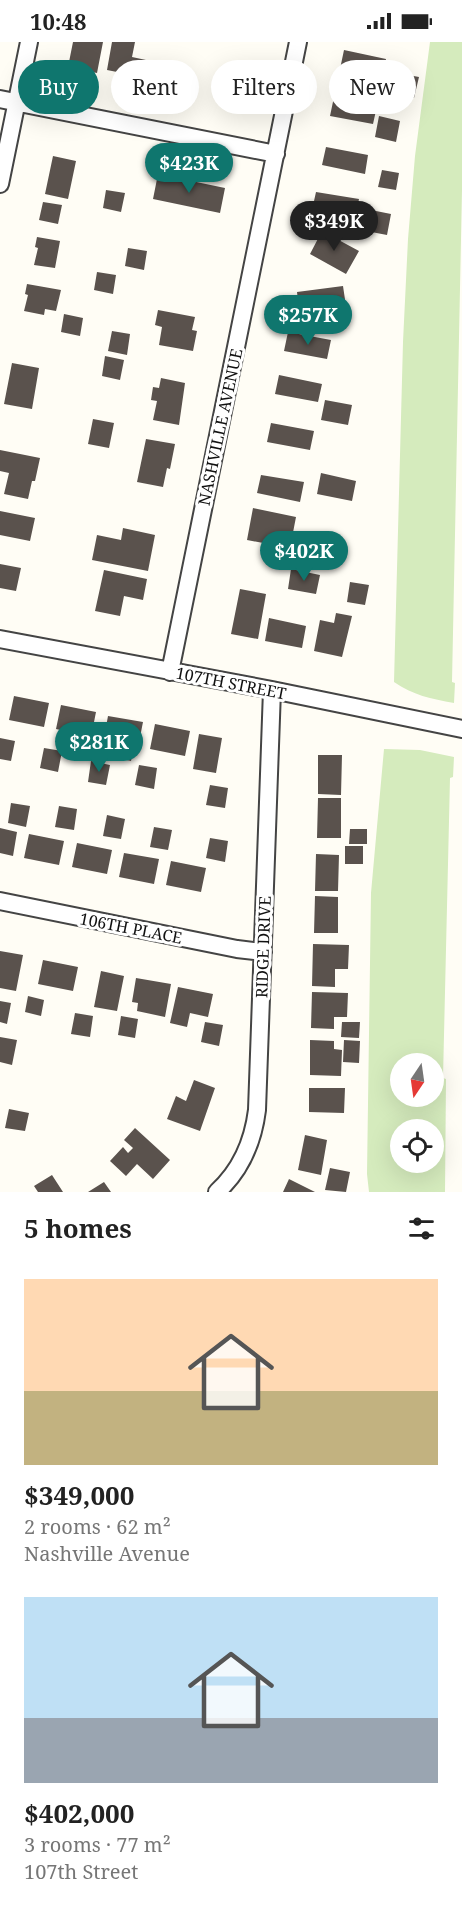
<!DOCTYPE html>
<meta charset="utf-8">
<style>
:root{--surface:#fff;--page:#f6f6f6;--text:#222;--muted:#767676;--accent:#0f766e}
body{margin:0;font-family:"Noto Serif",serif;background:var(--page);color:var(--text);height:100vh;display:flex;flex-direction:column;font-size:22px;white-space:nowrap}
*{box-sizing:border-box;margin:0}
p{font-size:20px;color:var(--muted)}
.icon{flex:none;width:33px;height:33px;fill:none;stroke:currentColor;stroke-width:2;stroke-linecap:round;stroke-linejoin:round}
.map{position:relative;height:1150px;overflow:hidden}
.sheet{display:flex;flex-direction:column;background:var(--surface);flex:1}
.sheet>*{flex:none}
.guide{position:absolute;left:18px;top:18px;width:426px;height:54px;display:flex;gap:12px}
.needle{width:39px;rotate:193deg}
.controls{position:absolute;left:390px;top:1011px;display:grid;gap:12px}
.controls a{display:grid;place-items:center;width:54px;height:54px;border-radius:50%;background:var(--surface);box-shadow:0 6px 24px #0002;font-size:30px}
.price{position:absolute;translate:-50% -51px;padding:0 14px;border-radius:21px;background:var(--accent);color:#fff;font-size:20px;line-height:39px;filter:drop-shadow(0 2px 3px #0008)}
.price::after{content:'';position:absolute;left:50%;top:36px;width:18px;height:14px;margin-left:-9px;background:inherit;clip-path:polygon(0 0,100% 0,50% 100%)}
.price.selected{background:#222;color:#fff}
ul{padding:0;list-style:none}
li{display:grid;align-content:center;gap:12px;height:318px;padding:0 24px}
li span{display:grid;place-items:center;height:186px;border-radius:0px;color:#555}
li>.icon{margin-inline-start:auto}
span .icon{width:108px;height:108px;fill:#fffc;stroke-width:1}
li b{font-size:26px}
h2{display:flex;justify-content:space-between;align-items:center;height:72px;padding:0 24px;font-size:26px}
.chip{padding:0 21px;border-radius:27px;background:var(--surface);box-shadow:0 6px 24px #0002;font-size:21px;line-height:54px}
.chip.selected{background:var(--accent);color:#fff}
.status{display:flex;justify-content:space-between;align-items:center;height:42px;padding:0 30px;background:var(--surface);direction:ltr}
.status svg{height:16px;fill:currentColor}
.map>svg:first-child{display:block}
.green{fill:#d5ebbd;fill-rule:evenodd}
.building{fill:#5a524d}
.lines{fill:none;stroke-linecap:round;stroke-linejoin:round}
.minor-casing{stroke:#444;stroke-width:20}
.minor{stroke:#fff;stroke-width:16}
.labels{text-anchor:middle;stroke-width:6;stroke-linejoin:round;paint-order:stroke}
.street-label{font-size:16px;fill:#111;stroke:#fff}
</style>
<div class="status"><b>10:48</b><svg viewBox="0 0 49 12"><path d="M0 12V9h3v3zM5 12V6h3v6zM10 12V3h3v9zM15 12V0h3v12zM26 1h20v11H26zM47 4h2v5h-2z"/></svg></div>
<div class="map">
<svg width="462" height="1150" viewBox="0 0 462 1150">
<rect width="100%" height="100%" fill="#fffdf5"/>
<!-- green -->
<path class="green" d="M430,0H462V148L452,640L455,641L454,661C431,657 413,653 394,640L403,300L408,197L415,114Z
M384,707L420,708L454,715L453,735L450,736L443,1036L446,1037L445,1150H369L367,1132L371,851ZM400,1022H434V1054H400ZM400,1088H434V1120H400Z"/>
<!-- building -->
<path class="building" d="M73,0H103L97,31L68,25Z
M112,0H135L132,15L146,18L142,38L116,33L117,30L107,28Z
M344,8L386,17L383,35L340,27Z
M397,31L419,35L414,56L393,52Z
M334,55L377,64L373,82L330,74Z
M379,74L400,79L396,100L375,95Z
M326,105L368,113L365,132L322,123Z
M53,114L76,119L68,157L45,152Z
M382,128L399,131L396,148L378,145Z
M158,132L225,146L220,171L153,157Z
M106,148L125,151L121,170L103,166Z
M316,150L359,157L355,177L312,168Z
M43,160L62,163L58,182L39,178Z
M366,167L391,172L387,193L361,188Z
M322,189L359,209L346,232L310,212Z
M37,195L60,199L55,226L34,223L38,206L35,205Z
M128,206L147,209L144,228L125,224Z
M97,230L116,233L113,252L94,248Z
M27,242L61,248L56,269L45,267L44,273L24,269L28,253L25,252Z
M343,244L347,271L300,276L297,250Z
M158,268L195,275L192,288L197,289L193,309L159,303L162,285L155,283Z
M64,272L83,276L80,294L61,290Z
M112,289L130,292L127,313L108,309Z
M288,290L331,298L327,317L284,309Z
M105,314L124,318L120,338L102,334Z
M12,321L39,326L32,367L4,362Z
M279,333L322,342L318,360L275,352Z
M161,336L185,341L179,383L153,378L157,359L151,358L153,345L159,346Z
M325,358L352,363L348,383L321,378Z
M93,377L114,381L109,406L88,402Z
M271,381L314,389L310,408L267,400Z
M146,397L175,402L170,427L167,426L163,445L137,440Z
M0,408L40,416L35,439H32L28,457L4,452L9,431L0,429Z
M321,431L356,439L352,459L317,452Z
M261,433L304,440L300,460L257,451Z
M253,466L296,475L290,506L247,498Z
M0,469L35,476L30,499L0,493Z
M123,486L155,493L148,529L92,518L97,493L121,498Z
M307,498L326,501L322,521L303,517Z
M0,522L21,526L16,549L0,546Z
M291,527L320,533L316,552L288,547Z
M104,528L147,537L143,558L124,554L120,574L95,569Z
M350,540L369,543L365,563L347,560Z
M240,547L266,552L258,597L231,592Z
M336,571L352,574L342,615L314,609L320,578L334,581Z
M269,576L306,584L302,606L265,599Z
M14,654L49,661L44,685L9,678Z
M61,663L96,670L91,695L56,687Z
M108,674L143,680L138,705L134,704L131,719L101,712Z
M155,682L190,689L185,714L150,707Z
M199,692L222,696L216,731L193,727Z
M0,696L15,699L11,719L0,717Z
M44,706L62,709L58,730L40,726Z
M318,713H342L341,753L318,752Z
M91,719L110,723L106,743L88,740Z
M139,723L157,726L154,747L135,743Z
M210,743L228,746L225,766L206,763Z
M318,756H341V796H317Z
M11,761L30,764L26,785L8,781Z
M59,764L77,767L74,788L55,785Z
M107,773L125,777L121,797L103,794Z
M154,785L172,788L168,808L150,805Z
M0,786L17,790L13,814L0,811Z
M350,787H367V802H349Z
M29,792L64,799L59,823L24,816Z
M210,796L228,799L225,820L206,816Z
M77,801L112,808L107,832L72,825Z
M345,804H363V822H345Z
M124,811L159,817L154,842L119,835Z
M316,812L339,813L338,849H315Z
M171,819L206,826L201,850L166,843Z
M315,854L338,855V891H314Z
M313,902L349,903L348,927H335V945L312,944Z
M0,909L23,913L16,949L0,946Z
M43,918L78,925L73,949L38,942Z
M101,929L124,934L117,969L94,965Z
M136,936L171,942L165,975L137,969L138,961L132,960Z
M178,945L213,952L208,975L190,971L187,985L170,981Z
M312,950L348,951L347,975H334V987L311,986Z
M28,954L44,958L41,974L25,970Z
M0,959L11,961L7,982L0,980Z
M75,971L93,974L90,995L71,992Z
M121,974L138,977L135,996L118,993Z
M205,980L223,983L219,1004L201,1000Z
M342,980H360L359,996L341,995Z
M0,995L17,998L12,1023L0,1020Z
M310,998L334,999V1007L342,1008L341,1034L310,1033Z
M344,998L360,999L359,1021L343,1020Z
M194,1038L215,1046L200,1089L167,1077L176,1054L186,1059Z
M309,1046H345L344,1071L309,1070Z
M9,1067L29,1071L25,1089L5,1086Z
M135,1086L170,1118L153,1137L137,1122L126,1134L110,1119L123,1105L128,1111L133,1106L124,1098Z
M305,1093L327,1098L321,1133L298,1128Z
M330,1126L350,1130L346,1150L325,1148Z
M52,1133L63,1150H38L34,1144Z
M289,1137L315,1150H283Z
M104,1140L111,1150H88Z"/>
<g class="lines">
<defs>
<path id="minor" d="M0,57L276,112
M0,142L29,0
M0,597L272,648L462,687
M170,630L298,0
M0,859L237,907L263,910
M217,1150C241,1128 253,1100 257,1068L272,648"/>
</defs>
<!-- minor casing -->
<use href="#minor" class="minor-casing"/>
<!-- minor -->
<use href="#minor" class="minor"/>
</g>
<g class="labels">
<!-- street labels -->
<g class="street-label">
<text transform="translate(220 385) rotate(-78)" y="6">NASHVILLE AVENUE</text>
<text transform="translate(231 641) rotate(11)" y="6">107TH STREET</text>
<text transform="translate(131 886) rotate(11)" y="6">106TH PLACE</text>
<text transform="translate(263 905) rotate(-88)" y="6">RIDGE DRIVE</text>
</g>
</g>
</svg>
<div class="controls">
<a><svg class="needle" viewBox="-14 -14 28 28"><path d="M0-13l5 13h-10z" fill="#e53935"/><path d="M0 13l5-13h-10z" fill="#767676"/></svg></a>
<a><svg class="icon" aria-label="locate" viewBox="0 0 24 24"><circle cx="12" cy="12" r="6"/><path d="M12 2v4M12 18v4M2 12h4M18 12h4"/></svg></a>
</div>
<b class="price" style="left:189px;top:152px">$423K</b>
<b class="price selected" style="left:334px;top:210px">$349K</b>
<b class="price" style="left:308px;top:304px">$257K</b>
<b class="price" style="left:304px;top:540px">$402K</b>
<b class="price" style="left:99px;top:731px">$281K</b>
<div class="guide">
<a class="chip selected">Buy</a>
<a class="chip">Rent</a>
<a class="chip">Filters</a>
<a class="chip">New</a>
</div>
</div>
<section class="sheet">
<h2>5 homes<svg class="icon" aria-label="filters" viewBox="0 0 24 24"><path d="M4 7h16M4 17h16"/><circle cx="9" cy="7" r="2"/><circle cx="15" cy="17" r="2"/></svg></h2>
<ul>
<li><span style="background:linear-gradient(#ffd9b3 60%,#c2b280 0)"><svg class="icon" aria-label="home" viewBox="0 0 24 24"><path d="M3 11l9-7 9 7M6 9v11h12V9"/></svg></span><div><b>$349,000</b><p>2 rooms · 62 m²</p><p>Nashville Avenue</p></div></li>
<li><span style="background:linear-gradient(#bfe0f5 65%,#9aa5b1 0)"><svg class="icon" aria-label="home" viewBox="0 0 24 24"><path d="M3 11l9-7 9 7M6 9v11h12V9"/></svg></span><div><b>$402,000</b><p>3 rooms · 77 m²</p><p>107th Street</p></div></li>
</ul>
</section>
